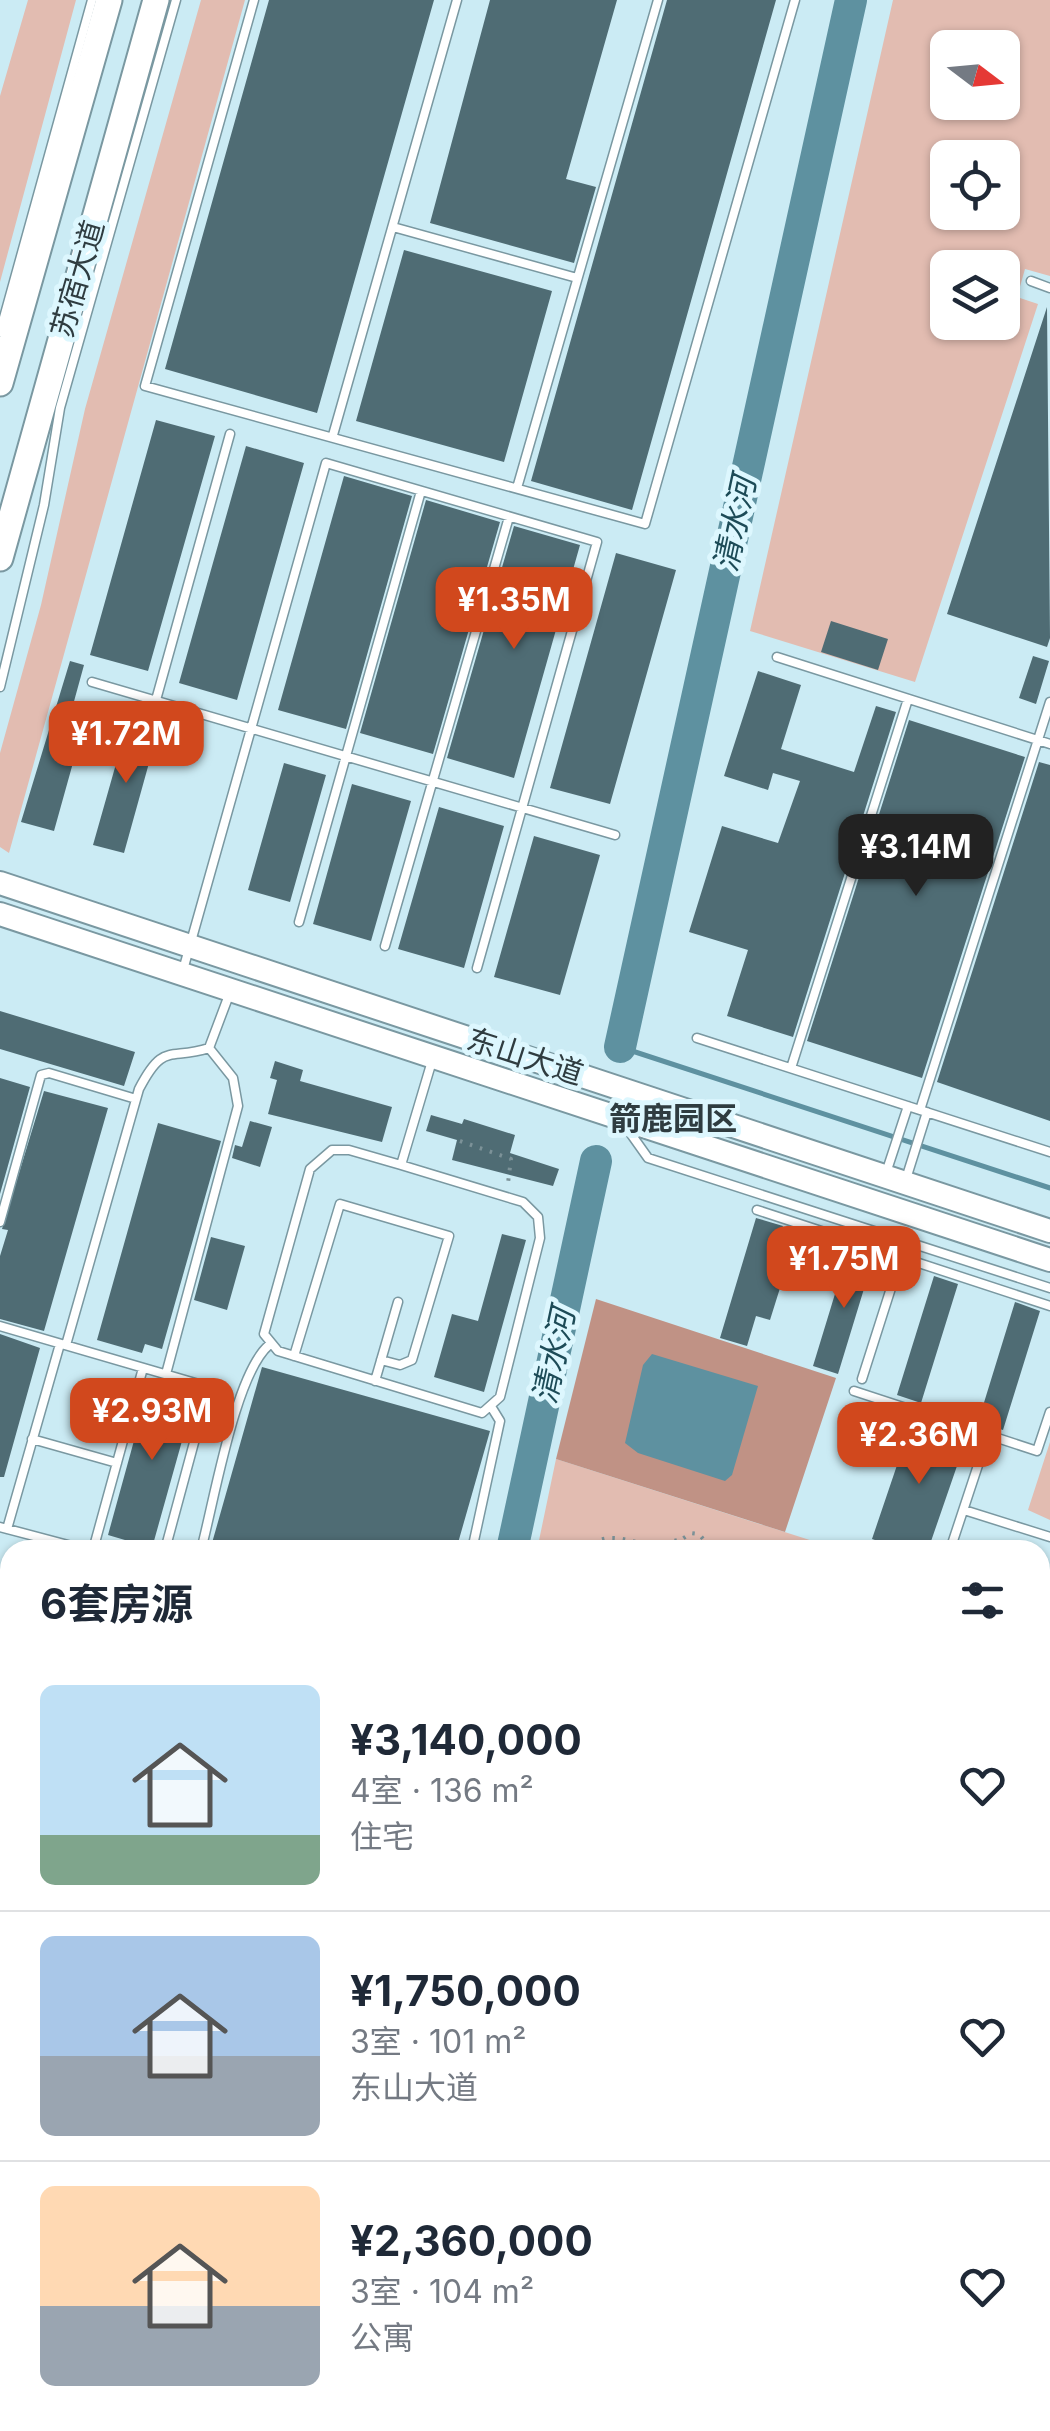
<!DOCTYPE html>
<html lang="zh">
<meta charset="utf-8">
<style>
:root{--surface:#fff;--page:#f2f2f3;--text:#1f2937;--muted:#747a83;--line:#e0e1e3;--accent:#d1481d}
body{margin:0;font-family:Inter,"Noto Sans SC",sans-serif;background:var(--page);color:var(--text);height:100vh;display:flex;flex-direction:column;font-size:38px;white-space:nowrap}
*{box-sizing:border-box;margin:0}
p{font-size:32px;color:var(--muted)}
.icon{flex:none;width:55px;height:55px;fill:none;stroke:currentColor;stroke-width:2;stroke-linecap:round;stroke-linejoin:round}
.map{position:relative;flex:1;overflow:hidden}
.details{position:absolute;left:0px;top:1540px;width:1050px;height:892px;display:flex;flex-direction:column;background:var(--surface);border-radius:30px 30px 0 0;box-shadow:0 2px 8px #0004}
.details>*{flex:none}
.needle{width:65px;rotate:106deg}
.fabs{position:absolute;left:930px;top:30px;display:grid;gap:20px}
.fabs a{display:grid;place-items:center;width:90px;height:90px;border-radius:15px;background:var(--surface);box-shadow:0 2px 8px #0004;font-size:50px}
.price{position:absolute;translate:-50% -85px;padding:0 22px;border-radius:20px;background:var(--accent);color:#fff;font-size:32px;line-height:65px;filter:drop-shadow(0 2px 5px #0008)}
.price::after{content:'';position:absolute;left:50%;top:60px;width:30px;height:22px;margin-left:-15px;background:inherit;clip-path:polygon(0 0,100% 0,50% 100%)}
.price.on{background:#222;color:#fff}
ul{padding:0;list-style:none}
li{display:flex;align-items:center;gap:30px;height:250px;padding:0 40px}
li+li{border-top:2px solid var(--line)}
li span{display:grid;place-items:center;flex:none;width:280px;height:200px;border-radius:15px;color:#555}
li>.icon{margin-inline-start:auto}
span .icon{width:120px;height:120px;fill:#fffc;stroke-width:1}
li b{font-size:42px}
h2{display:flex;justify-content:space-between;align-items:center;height:120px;padding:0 40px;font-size:42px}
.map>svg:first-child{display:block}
.green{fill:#e2bcb1;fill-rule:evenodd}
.forest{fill:#c09285}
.water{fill:#5e91a0}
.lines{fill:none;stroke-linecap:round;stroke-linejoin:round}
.stream{stroke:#5e91a0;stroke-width:5}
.river{stroke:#5e91a0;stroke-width:32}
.building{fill:#4f6c74}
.lane-casing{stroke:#7a98a1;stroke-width:11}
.street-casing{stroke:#7a98a1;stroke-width:19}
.secondary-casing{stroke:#7a98a1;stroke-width:26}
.primary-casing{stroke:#7a98a1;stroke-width:29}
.path{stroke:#7c9298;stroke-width:4;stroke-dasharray:2.5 8;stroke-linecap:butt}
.lane{stroke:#fff;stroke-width:8}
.street{stroke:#fff;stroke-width:15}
.secondary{stroke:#fff;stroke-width:22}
.primary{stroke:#fff;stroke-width:25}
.labels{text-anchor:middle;stroke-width:10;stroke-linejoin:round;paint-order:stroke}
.street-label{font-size:30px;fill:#2f3c40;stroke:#ddf7fe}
.water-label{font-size:32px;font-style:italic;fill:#1d4b57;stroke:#ddf7fe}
.neighbourhood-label{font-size:32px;font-weight:bold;fill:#2f3c40;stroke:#ddf7fe}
</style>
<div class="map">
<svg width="1050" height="2431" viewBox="0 0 1050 2431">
<rect width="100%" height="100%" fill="#cbebf4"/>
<!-- green -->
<path class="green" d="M28,0H76L0,282V96Z
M201,0H245L9,853L0,847V753L41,605L85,409Z
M893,0H1050V276L1025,269L1017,297L1038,304L915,682L750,631ZM948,48H1002V102H948ZM948,158H1002V212H948ZM948,268H1002V322H948Z
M1050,1442V1520L1028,1510Z
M556,1459L841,1550H537Z
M1040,1684L1050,1687V1737L1040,1773Z
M1040,1886L1050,1888V2031L1040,2030Z
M0,2163L10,2167V2340L0,2384Z"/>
<!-- forest -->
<path class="forest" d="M596,1299L836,1378L785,1532L556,1459Z
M170,2423V2422L283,2423L281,2431H166Z"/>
<!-- water -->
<path class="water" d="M652,1354L758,1386L732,1475L725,1481L638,1453L625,1443L643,1365Z
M0,1585L10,1587V1646L0,1644Z
M1040,1821L1050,1823V1888L1040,1886Z
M297,2423V2422L371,2423L369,2431H294Z"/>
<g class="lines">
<!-- stream -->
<path class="stream" d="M620,1047L1050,1188"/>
<!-- river -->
<path class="river" d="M620,1047L851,0
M512,1550L596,1161"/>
</g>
<!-- building -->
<path class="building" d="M269,0H434L317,413L165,369Z
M490,0H617L566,179L596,187L574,263L430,223Z
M667,0H776L632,510L531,481Z
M404,250L552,291L504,462L356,421Z
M1047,307L1050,638L1047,647L947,614Z
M156,420L215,436L148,671L90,655Z
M246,446L304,463L237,700L179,683Z
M344,476L412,496L346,729L278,710Z
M426,500L500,522L433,754L360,733Z
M514,526L580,545L514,778L447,758Z
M616,553L676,570L610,804L550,788Z
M831,621L888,639L878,670L821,652Z
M1033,656L1049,661L1036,704L1019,698Z
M70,661L84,665L73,705L88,709L54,831L21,822Z
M758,671L801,685L781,749L854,772L876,706L896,712L793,1037L727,1016L748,950L689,932L722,826L778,843L800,781L773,773L768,790L724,776Z
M129,718L159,727L124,853L93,845Z
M909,720L1025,757L922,1078L807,1041Z
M1039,762L1050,765V1121L937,1082Z
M284,763L326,775L290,902L248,890Z
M352,784L411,801L371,941L313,924Z
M439,807L504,826L464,968L398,949Z
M534,836L600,855L560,995L494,977Z
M0,1011L135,1052L124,1086L0,1049Z
M275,1061L303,1070L300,1081L392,1107L382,1142L268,1114L277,1080L270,1078Z
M0,1078L30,1087L0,1194Z
M44,1091L108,1108L44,1331L0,1319V1256L8,1230L2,1229Z
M431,1115L462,1124L464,1119L515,1135L510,1153L559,1169L553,1186L452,1160L457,1140L426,1131Z
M250,1121L272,1127L260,1167L232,1158L235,1145L242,1147Z
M158,1123L221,1141L162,1349L145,1344L142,1353L97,1340Z
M756,1218L783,1226L776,1249L791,1253L770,1320L756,1316L747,1346L720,1338Z
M502,1234L526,1240L484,1392L434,1377L452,1314L478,1321Z
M211,1237L245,1246L227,1310L194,1300Z
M849,1248L874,1256L838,1374L813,1366Z
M934,1276L958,1284L921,1403L897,1395Z
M1015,1302L1040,1311L1003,1430L978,1422Z
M0,1334L40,1348L4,1477H0Z
M262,1367L490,1431L456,1550H210Z
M151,1379L196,1391L152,1548L108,1535Z
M913,1418L967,1437L928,1550H904L872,1539Z"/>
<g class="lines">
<defs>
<path id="lane" d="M254,0L145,386L645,524L795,0
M393,227L577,278
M1031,281L1050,288
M0,332L92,0
M333,435L457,0
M517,488L658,0
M777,657L1050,744
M92,682L615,835
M0,687L44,505L60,408L176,0
M156,700L230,434
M299,922L421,491
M385,946L509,517
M183,970L326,463L597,542L477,968
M697,1038L1050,1152
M791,1068L908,699
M920,1110L1050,702
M626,1127L648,1158L1050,1288
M401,1165L349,1150H332L310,1169L264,1334L278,1351L482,1413L500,1397L540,1238L538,1217L523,1202L401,1165L432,1061
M886,1173L908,1106
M906,1179L927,1112
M757,1210L1050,1306
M0,1222L41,1075L49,1073L136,1099
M0,1326L209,1387L165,1550
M66,1345L139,1089C164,1041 169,1061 209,1048L229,995
M294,1356L340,1204L449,1236L412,1360L400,1365L381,1360
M166,1374L238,1106L233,1078L209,1048
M862,1379L906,1241
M375,1381L398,1302
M854,1391L1037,1451L1050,1412
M32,1439L117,1463
M964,1510L1050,1537
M0,1527L87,1550
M7,1529L60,1344
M93,1550L143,1368
M201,1550C214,1502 235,1374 269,1345
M472,1550L500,1421L492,1408
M950,1550L988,1435
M1040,1586L1050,1589
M1040,1679L1050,1682
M0,1866L10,1839
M0,1933L10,1937
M0,2015L10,1992
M46,2431L51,2422"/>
<path id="street" d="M1040,2361L1050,2339
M448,2422L464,2431
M399,2431L401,2422
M613,2431L617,2422
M756,2431L761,2422
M1008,2431L1012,2422"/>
<path id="secondary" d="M0,883L1050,1231
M0,914L1050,1260"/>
<path id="primary" d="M0,383L109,0
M0,558L156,0"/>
</defs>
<!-- lane casing -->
<use href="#lane" class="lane-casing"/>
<!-- street casing -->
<use href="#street" class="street-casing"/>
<!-- secondary casing -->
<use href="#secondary" class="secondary-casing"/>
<!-- primary casing -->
<use href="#primary" class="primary-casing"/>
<!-- path -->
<path class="path" d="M460,1141L511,1159L508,1183
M584,1550C605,1531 621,1539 645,1544C656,1546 668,1542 678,1540
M666,1550L691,1533L699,1534L712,1550
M1040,2038L1050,2039"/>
<!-- lane -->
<use href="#lane" class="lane"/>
<!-- street -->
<use href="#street" class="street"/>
<!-- secondary -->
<use href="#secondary" class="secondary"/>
<!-- primary -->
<use href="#primary" class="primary"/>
</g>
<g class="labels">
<!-- street labels -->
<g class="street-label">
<text transform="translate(78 279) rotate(-74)" y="10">苏宿大道</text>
<text transform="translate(525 1057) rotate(18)" y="10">东山大道</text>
</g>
<!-- water labels -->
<g class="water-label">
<text transform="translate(735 524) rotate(-78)" y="11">清水河</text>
<text transform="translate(554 1356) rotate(-78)" y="11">清水河</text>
</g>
<!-- neighbourhood labels -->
<g class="neighbourhood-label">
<text x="673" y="1130">箭鹿园区</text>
</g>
</g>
</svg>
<div class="fabs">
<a><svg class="needle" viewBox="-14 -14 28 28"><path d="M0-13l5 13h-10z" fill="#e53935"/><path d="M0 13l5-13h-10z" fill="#747a83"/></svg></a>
<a><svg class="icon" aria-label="locate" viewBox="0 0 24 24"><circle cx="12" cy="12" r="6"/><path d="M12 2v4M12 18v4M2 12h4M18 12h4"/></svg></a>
<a><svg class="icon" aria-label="layers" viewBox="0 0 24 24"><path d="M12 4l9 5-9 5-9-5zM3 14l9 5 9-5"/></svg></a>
</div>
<b class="price" style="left:514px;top:652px">¥1.35M</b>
<b class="price" style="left:126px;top:786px">¥1.72M</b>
<b class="price on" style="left:916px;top:899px">¥3.14M</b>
<b class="price" style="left:844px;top:1311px">¥1.75M</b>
<b class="price" style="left:152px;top:1463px">¥2.93M</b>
<b class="price" style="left:919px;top:1487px">¥2.36M</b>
<section class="details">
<h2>6套房源<svg class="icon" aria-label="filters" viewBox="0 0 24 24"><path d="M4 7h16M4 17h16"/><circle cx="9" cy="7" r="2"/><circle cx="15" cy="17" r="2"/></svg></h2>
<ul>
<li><span style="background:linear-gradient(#bfe0f5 75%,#7fa58c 0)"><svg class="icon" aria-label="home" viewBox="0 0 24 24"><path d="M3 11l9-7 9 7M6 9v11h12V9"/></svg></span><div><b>¥3,140,000</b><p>4室 · 136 m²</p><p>住宅</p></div><svg class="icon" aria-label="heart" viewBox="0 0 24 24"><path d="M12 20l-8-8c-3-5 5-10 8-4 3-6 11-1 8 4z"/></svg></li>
<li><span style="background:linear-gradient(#a9c7e8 60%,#9aa5b1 0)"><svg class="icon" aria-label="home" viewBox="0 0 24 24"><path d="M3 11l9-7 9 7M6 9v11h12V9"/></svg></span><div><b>¥1,750,000</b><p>3室 · 101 m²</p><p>东山大道</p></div><svg class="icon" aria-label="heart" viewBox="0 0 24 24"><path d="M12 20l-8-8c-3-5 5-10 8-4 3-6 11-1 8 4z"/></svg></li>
<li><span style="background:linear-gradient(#ffd9b3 60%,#9aa5b1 0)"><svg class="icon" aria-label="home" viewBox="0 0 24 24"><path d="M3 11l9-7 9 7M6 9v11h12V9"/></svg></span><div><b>¥2,360,000</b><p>3室 · 104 m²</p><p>公寓</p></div><svg class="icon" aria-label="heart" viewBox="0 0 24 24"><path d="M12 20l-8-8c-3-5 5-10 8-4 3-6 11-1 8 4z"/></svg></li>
</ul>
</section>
</div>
